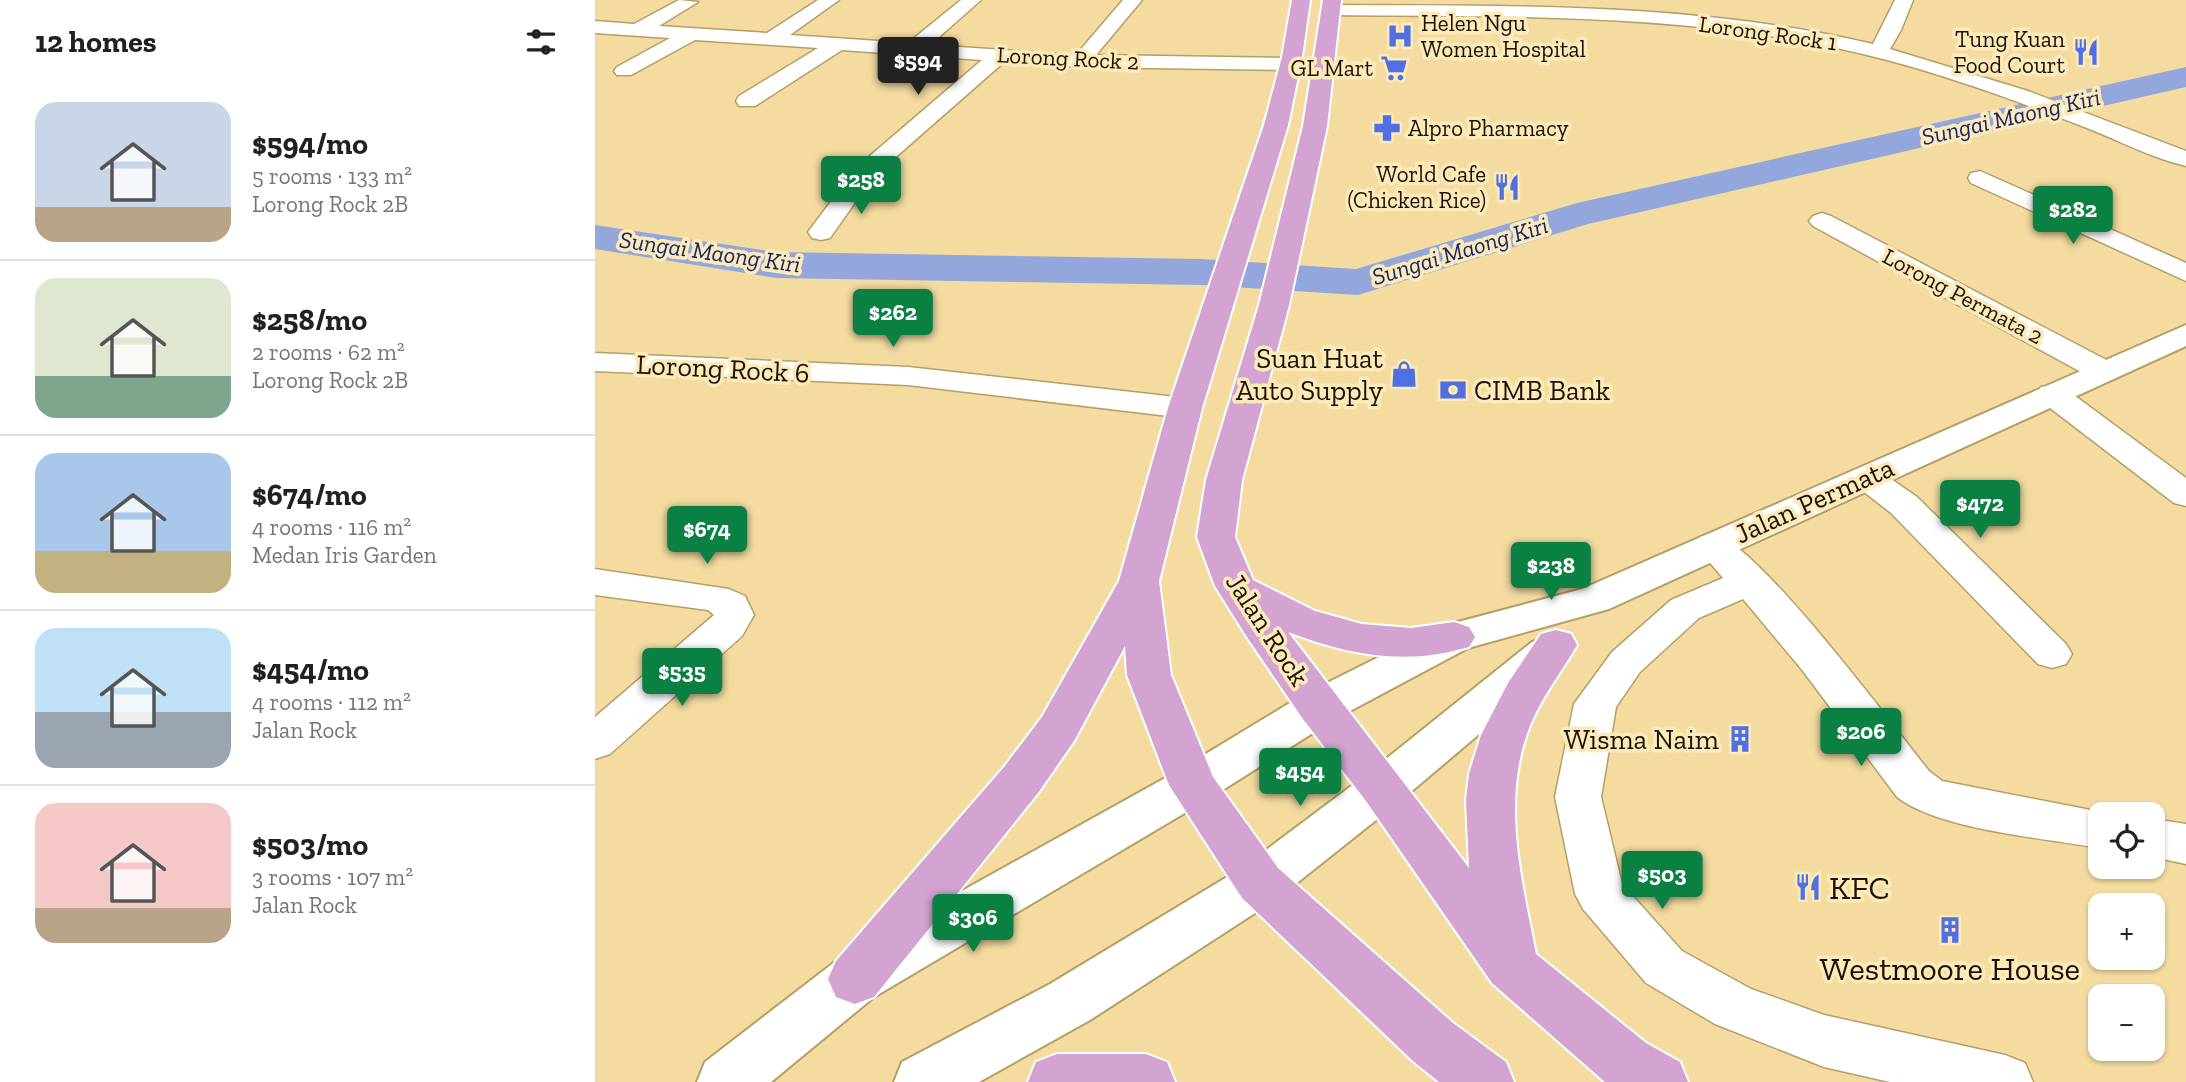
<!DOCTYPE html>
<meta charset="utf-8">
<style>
:root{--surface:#fff;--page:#f6f6f6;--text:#202124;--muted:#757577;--line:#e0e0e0;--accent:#0b8043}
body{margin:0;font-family:"Zilla Slab",serif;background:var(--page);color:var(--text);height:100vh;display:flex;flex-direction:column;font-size:26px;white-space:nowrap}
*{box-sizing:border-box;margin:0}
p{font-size:23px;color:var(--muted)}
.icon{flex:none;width:38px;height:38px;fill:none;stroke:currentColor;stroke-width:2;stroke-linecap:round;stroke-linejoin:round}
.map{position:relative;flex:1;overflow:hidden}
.sheet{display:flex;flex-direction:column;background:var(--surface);width:595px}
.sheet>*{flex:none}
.buttons{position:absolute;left:1493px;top:802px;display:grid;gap:14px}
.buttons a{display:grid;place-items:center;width:77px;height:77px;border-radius:14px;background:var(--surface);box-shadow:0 2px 5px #0004;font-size:35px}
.price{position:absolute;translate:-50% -60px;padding:0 16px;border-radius:7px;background:var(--accent);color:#fff;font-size:23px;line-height:46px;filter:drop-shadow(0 2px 4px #0008)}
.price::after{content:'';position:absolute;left:50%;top:42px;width:21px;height:16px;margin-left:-10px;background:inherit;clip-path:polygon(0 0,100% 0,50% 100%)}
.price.active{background:#222;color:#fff}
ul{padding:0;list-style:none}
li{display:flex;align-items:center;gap:21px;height:175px;padding:0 35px}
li+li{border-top:2px solid var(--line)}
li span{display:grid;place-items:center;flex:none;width:196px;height:140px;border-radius:21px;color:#555}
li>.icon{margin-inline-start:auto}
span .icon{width:84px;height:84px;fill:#fffc;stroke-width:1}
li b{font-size:30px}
h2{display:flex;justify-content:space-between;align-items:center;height:84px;padding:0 35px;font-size:30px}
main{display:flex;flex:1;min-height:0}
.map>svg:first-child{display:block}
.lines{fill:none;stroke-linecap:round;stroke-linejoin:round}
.river{fill:#93a7dd;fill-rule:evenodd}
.street-casing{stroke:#b59f65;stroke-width:3}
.secondary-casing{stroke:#b59f65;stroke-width:4}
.primary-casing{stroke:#fff;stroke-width:4}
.street{fill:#fff;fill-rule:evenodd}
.secondary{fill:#fff;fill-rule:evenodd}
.primary{fill:#d3a3d1;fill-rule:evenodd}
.labels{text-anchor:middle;stroke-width:7;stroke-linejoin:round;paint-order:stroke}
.far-poi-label{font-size:23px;fill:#1c1300;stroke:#fdeabb;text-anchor:end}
.far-street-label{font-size:23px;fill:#1c1300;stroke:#fdeabb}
.far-water-label{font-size:24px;font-style:italic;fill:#172665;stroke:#fdeabb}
.poi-label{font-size:28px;fill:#1c1300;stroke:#fdeabb;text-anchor:end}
.street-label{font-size:28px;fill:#1c1300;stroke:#fdeabb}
.near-poi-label{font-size:33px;fill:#1c1300;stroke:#fdeabb;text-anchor:start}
</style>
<main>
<section class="sheet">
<h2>12 homes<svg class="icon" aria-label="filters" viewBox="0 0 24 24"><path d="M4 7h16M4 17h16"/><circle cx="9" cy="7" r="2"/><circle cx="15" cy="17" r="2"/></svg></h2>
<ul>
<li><span style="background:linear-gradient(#c9d6e8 75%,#b9a48a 0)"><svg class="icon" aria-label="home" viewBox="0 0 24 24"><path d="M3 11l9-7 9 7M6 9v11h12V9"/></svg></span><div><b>$594/mo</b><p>5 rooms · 133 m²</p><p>Lorong Rock 2B</p></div></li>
<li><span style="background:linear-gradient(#dfe7d0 70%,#7fa58c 0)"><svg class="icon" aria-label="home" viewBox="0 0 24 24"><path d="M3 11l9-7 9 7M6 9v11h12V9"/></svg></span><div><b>$258/mo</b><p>2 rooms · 62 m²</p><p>Lorong Rock 2B</p></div></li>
<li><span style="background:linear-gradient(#a9c7e8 70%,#c2b280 0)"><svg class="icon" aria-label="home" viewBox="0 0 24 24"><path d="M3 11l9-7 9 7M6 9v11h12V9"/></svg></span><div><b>$674/mo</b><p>4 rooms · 116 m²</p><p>Medan Iris Garden</p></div></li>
<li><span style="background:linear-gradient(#bfe0f5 60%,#9aa5b1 0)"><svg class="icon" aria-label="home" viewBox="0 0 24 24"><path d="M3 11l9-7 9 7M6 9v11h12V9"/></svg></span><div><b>$454/mo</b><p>4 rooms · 112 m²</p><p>Jalan Rock</p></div></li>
<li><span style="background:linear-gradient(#f6c9c9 75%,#b9a48a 0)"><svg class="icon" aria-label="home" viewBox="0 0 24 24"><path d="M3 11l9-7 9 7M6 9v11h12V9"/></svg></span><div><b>$503/mo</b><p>3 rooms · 107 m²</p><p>Jalan Rock</p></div></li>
</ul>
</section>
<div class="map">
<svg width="1591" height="1082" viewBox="0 0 1591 1082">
<rect width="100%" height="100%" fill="#f4dca1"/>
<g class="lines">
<!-- river -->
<path class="river" d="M1591,67V87L993,224L763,295L606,285L181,278L0,249V225L181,252L606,259L761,269L982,203Z"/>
<defs>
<path id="street" d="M84,0L103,2L64,26L172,33L223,0H244L195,35L313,43L366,0H386L335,45L481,55L528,0H547L501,55L695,58L702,60L705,64L702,68L695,70L486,67L409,62L278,177L235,238L226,240L217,238L213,232L262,167L387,60L247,50L160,106H144L141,101L144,96L223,48L100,40L36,75H22L19,71L22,67L75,38L0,33V21L39,24Z
M1300,0H1318L1306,30L1295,49L1433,91L1591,151V166C1557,158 1525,141 1492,128C1427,103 1360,78 1292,60C1112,12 920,17 735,15L726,10L735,5C916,6 1101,2 1278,44Z
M1385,171L1591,263V281L1376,183L1373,178L1376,173Z
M1227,213L1236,216L1519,364L1523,371L1519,378L1508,380L1497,378L1218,226L1214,221L1218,216Z
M0,353L313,367L590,398L601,401L606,408L601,415L590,418L313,385L0,371Z
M1457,385L1468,387L1591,478V506L1579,503L1446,401L1441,394L1446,387Z
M1271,467L1283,470L1322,497L1471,644L1477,654L1471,664L1457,668L1443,664L1296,513L1259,484L1254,477L1259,470Z
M1118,533C1164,545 1298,726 1334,771L1347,781L1516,814H1505V848C1450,838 1344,830 1302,797L1208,671L1148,599L1104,618L1045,672L1021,707L1006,797L1027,884L1087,951L1156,989L1229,1015L1410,1055L1430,1063L1438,1082H1295L1229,1067L1120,1024L1051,983L988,909L980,894L960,797L979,704L1017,652L1076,600L1128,578L1100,545L1105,537Z
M0,569L134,589L150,596L159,615L147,636L15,754L0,759V717L119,615L113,610L0,595Z
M1558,819L1591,824V864L1558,857Z"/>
<path id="secondary" d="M1591,325V346L1014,609L873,648L740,719L615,798L279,997L176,1082H102L110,1062L241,961L581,772L708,695L844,627L987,589Z
M952,638L967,642L973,653L967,664L805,801L683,898L495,1020L384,1082H299L307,1062L455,984L647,868L771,775L937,642Z"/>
<path id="primary" d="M697,0H715L707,57L693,125L607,408L564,581L576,675L618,777L683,868L858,1023L911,1062L919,1082H844L818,1061L647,898L574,785L532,675L530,646L479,741L443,793L279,997L260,1004L241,997L233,979L241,961L409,767L447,717L524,581L573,408L669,125L687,57Z
M728,0H746L732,126L694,305L647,480L640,537L658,580L720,611L767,624L816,628L859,622L874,627L880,637L874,647C811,666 752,655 693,632L874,868L871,800L874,774L886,735L913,683L946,634L961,630L976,634L982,645C967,671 948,695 936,723C905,798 926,877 941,954L1051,1043L1085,1062L1093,1082H1010L897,983L771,801L708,719L652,637L620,586L602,537L611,480L664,305L708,126Z
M462,1054H551L572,1062L580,1082H433L441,1062Z"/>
</defs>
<!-- street casing -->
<use href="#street" class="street-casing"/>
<!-- secondary casing -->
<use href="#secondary" class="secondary-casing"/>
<!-- primary casing -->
<use href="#primary" class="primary-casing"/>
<!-- street -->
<use href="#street" class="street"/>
<!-- secondary -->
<use href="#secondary" class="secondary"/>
<!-- primary -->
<use href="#primary" class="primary"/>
</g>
<!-- icons -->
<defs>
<symbol id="hospital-bare" viewBox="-9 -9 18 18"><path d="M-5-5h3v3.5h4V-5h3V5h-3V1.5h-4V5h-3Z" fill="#4f6fe3" stroke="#fdeabb" stroke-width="2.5" paint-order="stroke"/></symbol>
<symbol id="restaurant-bare" viewBox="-9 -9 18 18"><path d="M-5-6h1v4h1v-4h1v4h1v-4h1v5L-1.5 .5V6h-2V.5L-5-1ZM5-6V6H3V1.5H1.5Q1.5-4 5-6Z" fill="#4f6fe3" stroke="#fdeabb" stroke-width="2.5" paint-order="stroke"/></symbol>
<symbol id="supermarket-bare" viewBox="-9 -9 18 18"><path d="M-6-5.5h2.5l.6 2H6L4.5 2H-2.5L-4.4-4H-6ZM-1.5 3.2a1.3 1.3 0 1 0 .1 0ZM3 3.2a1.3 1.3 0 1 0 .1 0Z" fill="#4f6fe3" stroke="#fdeabb" stroke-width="2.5" paint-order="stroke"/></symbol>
<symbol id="pharmacy-bare" viewBox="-9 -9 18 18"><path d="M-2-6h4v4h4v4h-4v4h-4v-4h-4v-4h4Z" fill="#4f6fe3" stroke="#fdeabb" stroke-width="2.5" paint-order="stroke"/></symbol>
<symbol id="shop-bare" viewBox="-9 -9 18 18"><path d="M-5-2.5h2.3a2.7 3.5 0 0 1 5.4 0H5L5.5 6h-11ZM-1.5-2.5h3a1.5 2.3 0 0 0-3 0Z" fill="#4f6fe3" stroke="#fdeabb" stroke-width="2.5" paint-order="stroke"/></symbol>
<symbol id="bank-bare" viewBox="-9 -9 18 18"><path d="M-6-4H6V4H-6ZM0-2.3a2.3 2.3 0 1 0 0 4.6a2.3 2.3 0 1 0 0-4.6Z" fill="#4f6fe3" stroke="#fdeabb" stroke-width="2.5" paint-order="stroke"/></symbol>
<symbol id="building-bare" viewBox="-9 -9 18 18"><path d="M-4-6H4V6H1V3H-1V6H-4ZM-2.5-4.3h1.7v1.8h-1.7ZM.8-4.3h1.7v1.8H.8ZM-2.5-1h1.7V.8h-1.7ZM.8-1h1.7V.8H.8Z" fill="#4f6fe3" stroke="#fdeabb" stroke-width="2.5" paint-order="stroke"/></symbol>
</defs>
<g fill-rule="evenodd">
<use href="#hospital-bare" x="786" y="17" width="38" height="38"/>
<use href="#restaurant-bare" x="1472" y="33" width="38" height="38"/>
<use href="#supermarket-bare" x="780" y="49" width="38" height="38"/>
<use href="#pharmacy-bare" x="773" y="109" width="38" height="38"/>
<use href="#restaurant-bare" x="893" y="168" width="38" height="38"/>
<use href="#shop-bare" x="790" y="355" width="38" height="38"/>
<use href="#bank-bare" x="839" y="371" width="38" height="38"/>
<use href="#building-bare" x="1126" y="720" width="38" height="38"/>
<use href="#restaurant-bare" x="1194" y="868" width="38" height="38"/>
<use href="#building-bare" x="1336" y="911" width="38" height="38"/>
</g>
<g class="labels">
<!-- far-poi labels -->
<g class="far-poi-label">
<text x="826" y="31" text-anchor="start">Helen Ngu<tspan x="826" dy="26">Women Hospital</tspan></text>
<text x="1470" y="47">Tung Kuan<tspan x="1470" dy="26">Food Court</tspan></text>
<text x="778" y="76">GL Mart</text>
<text x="813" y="136" text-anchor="start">Alpro Pharmacy</text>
<text x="891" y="182">World Cafe<tspan x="891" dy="26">(Chicken Rice)</tspan></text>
</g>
<!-- far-street labels -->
<g class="far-street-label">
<text transform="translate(1173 33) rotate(8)" y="8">Lorong Rock 1</text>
<text transform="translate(473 58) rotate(3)" y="8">Lorong Rock 2</text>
<text transform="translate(1368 296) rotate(28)" y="8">Lorong Permata 2</text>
</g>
<!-- far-water labels -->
<g class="far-water-label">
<text transform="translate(1416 117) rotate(-13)" y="8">Sungai Maong Kiri</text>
<text transform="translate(865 251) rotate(-17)" y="8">Sungai Maong Kiri</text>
<text transform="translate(115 252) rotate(8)" y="8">Sungai Maong Kiri</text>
</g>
<!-- poi labels -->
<g class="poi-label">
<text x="788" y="368">Suan Huat<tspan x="788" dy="32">Auto Supply</tspan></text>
<text x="879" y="400" text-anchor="start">CIMB Bank</text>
<text x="1124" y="749">Wisma Naim</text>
</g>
<!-- street labels -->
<g class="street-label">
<text transform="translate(128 368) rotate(3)" y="10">Lorong Rock 6</text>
<text transform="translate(1219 500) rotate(-24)" y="10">Jalan Permata</text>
<text transform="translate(673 629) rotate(57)" y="10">Jalan Rock</text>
</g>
<!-- near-poi labels -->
<g class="near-poi-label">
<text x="1234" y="899">KFC</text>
<text x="1355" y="980" text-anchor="middle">Westmoore House</text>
</g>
</g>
</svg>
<div class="buttons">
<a><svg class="icon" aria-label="locate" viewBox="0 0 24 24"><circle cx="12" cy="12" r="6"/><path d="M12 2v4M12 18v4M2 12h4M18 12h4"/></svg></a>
<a>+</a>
<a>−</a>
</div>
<b class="price active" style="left:323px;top:97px">$594</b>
<b class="price" style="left:266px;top:216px">$258</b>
<b class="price" style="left:1478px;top:246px">$282</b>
<b class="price" style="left:298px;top:349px">$262</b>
<b class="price" style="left:1385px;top:540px">$472</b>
<b class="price" style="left:112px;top:566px">$674</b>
<b class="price" style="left:956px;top:602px">$238</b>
<b class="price" style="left:87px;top:708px">$535</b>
<b class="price" style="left:1266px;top:768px">$206</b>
<b class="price" style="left:705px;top:808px">$454</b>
<b class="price" style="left:1067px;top:911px">$503</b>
<b class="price" style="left:378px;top:954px">$306</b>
</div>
</main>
